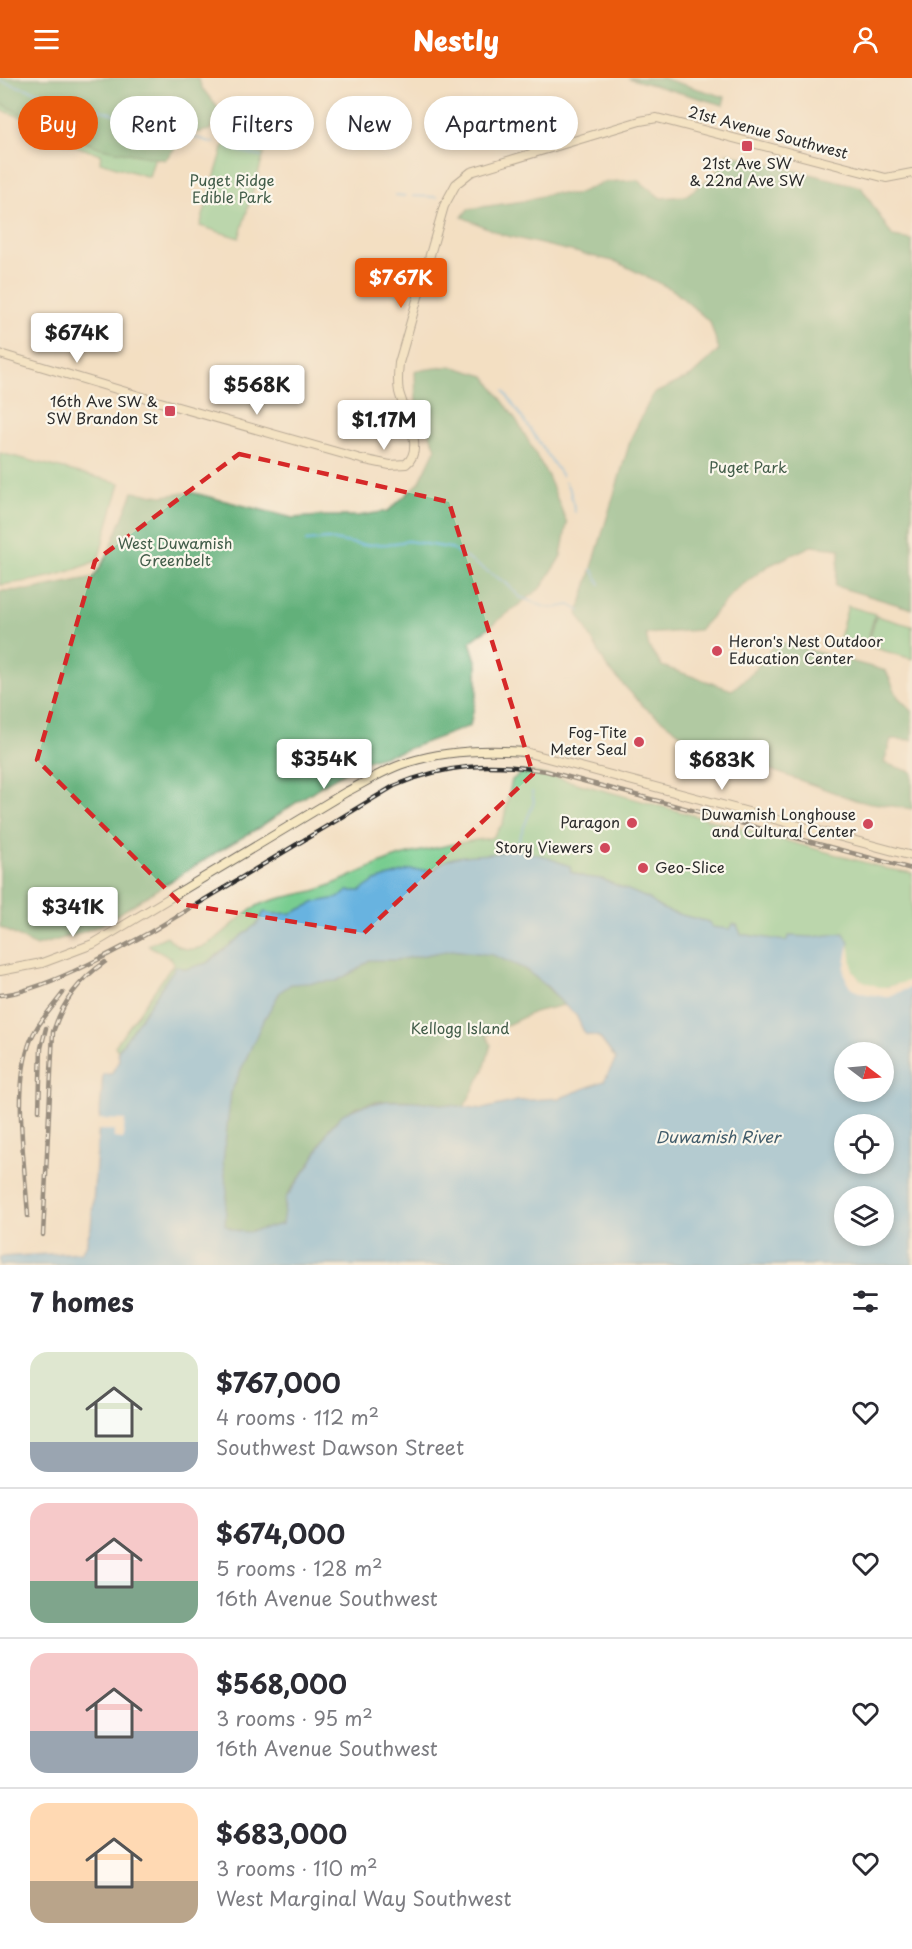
<!DOCTYPE html>
<meta charset="utf-8">
<style>
:root{--surface:#fff;--page:#f2f2f3;--text:#2b2b33;--muted:#7c7c81;--line:#e1e1e2;--accent:#ea580c}
body{margin:0;font-family:"Playpen Sans",sans-serif;background:var(--page);color:var(--text);height:100vh;display:flex;flex-direction:column;font-size:22px;white-space:nowrap}
*{box-sizing:border-box;margin:0}
p{font-size:20px;color:var(--muted)}
.icon{flex:none;width:33px;height:33px;fill:none;stroke:currentColor;stroke-width:2;stroke-linecap:round;stroke-linejoin:round}
.map{position:relative;height:1187px;overflow:hidden}
.sheet{display:flex;flex-direction:column;background:var(--surface);flex:1}
.sheet>*{flex:none}
.banner{position:absolute;left:18px;top:18px;width:600px;height:54px;display:flex;gap:12px}
.needle{width:39px;rotate:106deg}
.tools{position:absolute;left:834px;top:964px;display:grid;gap:12px}
.tools a{display:grid;place-items:center;width:60px;height:60px;border-radius:50%;background:var(--surface);box-shadow:0 3px 9px #0003;font-size:30px}
.price{position:absolute;translate:-50% -51px;padding:0 14px;border-radius:6px;background:#fff;color:#222;font-size:20px;line-height:39px;filter:drop-shadow(0 2px 3px #0008)}
.price::after{content:'';position:absolute;left:50%;top:36px;width:18px;height:14px;margin-left:-9px;background:inherit;clip-path:polygon(0 0,100% 0,50% 100%)}
.price.on{background:var(--accent);color:#fff}
ul{padding:0;list-style:none}
li{display:flex;align-items:center;gap:18px;height:150px;padding:0 30px}
li+li{border-top:2px solid var(--line)}
li span{display:grid;place-items:center;flex:none;width:168px;height:120px;border-radius:18px;color:#555}
li>.icon{margin-inline-start:auto}
span .icon{width:72px;height:72px;fill:#fffc;stroke-width:1}
li b{font-size:26px}
h2{display:flex;justify-content:space-between;align-items:center;height:72px;padding:0 30px;font-size:26px}
.pill{padding:0 21px;border-radius:27px;background:var(--surface);box-shadow:0 3px 9px #0003;font-size:21px;line-height:54px}
.pill.on{background:var(--accent);color:#fff}
header{display:flex;justify-content:space-between;align-items:center;height:78px;padding:0 30px;background:var(--accent);color:#fff;font-size:27px;font-weight:800}
.map>svg:first-child{display:block}
.green{fill:#78cd90;stroke:#527c5e;stroke-width:1.5}
.forest{fill:#62b07a;stroke:#466e52;stroke-width:1.5}
.water{fill:#68b3e0;stroke:#4a6f86;stroke-width:1.5;fill-rule:evenodd}
.pier{fill:#f3dfc2}
.lines{fill:none;stroke-linecap:round;stroke-linejoin:round}
.stream{stroke:#68b3e0;stroke-width:2}
.secondary-casing{stroke:#716a60;stroke-width:10}
.secondary{stroke:#f7e8c3;stroke-width:8}
.rail-casing{stroke:#2b2b2b;stroke-width:4.5}
.rail{stroke:#fbf7ec;stroke-width:2;stroke-dasharray:7;stroke-linecap:butt}
.marked{fill:none;stroke:#d62828;stroke-width:4.5;stroke-dasharray:12 8;stroke-linejoin:round}
.poi-dot{fill:#d1495b;stroke:#fbf7ec;stroke-width:2}
.labels{text-anchor:middle;stroke-width:4.5;stroke-linejoin:round;paint-order:stroke}
.street-label{font-size:15px;fill:#2b2b2b;stroke:#fbf7ec}
.poi-label{font-size:15px;fill:#2b2b2b;stroke:#fbf7ec;text-anchor:end}
.park-label{font-size:15px;fill:#425c49;stroke:#fbf7ec}
.water-label{font-size:16px;font-style:italic;fill:#405b6a;stroke:#fbf7ec}
</style>
<header><svg class="icon" aria-label="menu" viewBox="0 0 24 24"><path d="M4 6h16M4 12h16M4 18h16"/></svg>Nestly<svg class="icon" aria-label="person" viewBox="0 0 24 24"><circle cx="12" cy="8" r="4"/><path d="M4 21q1-7 8-7t8 7"/></svg></header>
<div class="map">
<svg width="912" height="1187" viewBox="0 0 912 1187">
<rect width="100%" height="100%" fill="#fbf7ec"/>
<filter id="ink" filterUnits="userSpaceOnUse"><feTurbulence type="fractalNoise" baseFrequency=".0167" numOctaves="2"/><feDisplacementMap in="SourceGraphic" scale="12" xChannelSelector="R" yChannelSelector="G"/><feConvolveMatrix kernelMatrix="1 2 1 2 8 2 1 2 1" color-interpolation-filters="sRGB"/></filter>
<filter id="wash" filterUnits="userSpaceOnUse"><feTurbulence type="fractalNoise" baseFrequency=".008" numOctaves="4" result="noise"/><feDisplacementMap in="SourceGraphic" scale="24" xChannelSelector="R" yChannelSelector="G"/><feGaussianBlur stdDeviation="1.35" result="paint"/><feColorMatrix in="noise" values="0 0 0 0 0 0 0 0 0 0 0 0 0 0 0 0 0 1.4 0 .05"/><feComposite in="paint" operator="in"/></filter>
<g filter="url(#wash)">
<rect width="100%" height="100%" fill="#f3dfc2"/>
<!-- green -->
<path class="green" d="M0,5L162,53L149,99L100,84L101,76L27,54L31,42L0,32Z
M225,64L264,76L239,160L200,148Z
M0,375L120,405L98,482C66,497 35,503 0,507Z
M848,528L875,536L866,568L839,560Z
M876,538L912,548V581L868,568Z
M531,694L555,699L888,791L912,795V904L890,911L864,908L845,884L517,815L131,969L118,973L115,968L174,885L170,880L148,867L167,858C198,898 233,837 261,826C281,818 303,817 323,810C351,800 375,785 404,777C426,772 448,767 471,763C478,761 486,762 493,759L503,745L512,702L522,695Z"/>
<!-- forest -->
<path class="forest" d="M0,0H198L202,10L219,31L210,52L186,57L165,82L101,70L54,52L0,25Z
M628,0H662L725,19L723,27Z
M727,75L861,109L893,159L912,162V531L835,508L840,471L811,468L768,488L737,511L699,552L646,556L649,569L662,588L732,612L753,594L777,563L886,593L898,619L912,633V662L891,661L884,685L912,694V731L858,723L757,687L681,656L643,628L607,589L578,536L631,360L653,316L691,298L719,272L710,244L673,212L617,184L503,157L462,139L468,131L523,123L553,115L574,117L604,104L638,102L661,120L685,118L715,97Z
M451,288L485,298L517,343L548,398L567,445L561,478L542,509L470,564L477,586V614L470,648L402,673L362,684L324,706L257,751L217,774L101,847L75,857L36,868L0,849V513L29,512L94,499L107,478L133,414L163,418L190,414L293,440L322,438H358L388,433L419,405L436,370L416,327L415,293Z
M452,872C465,874 482,873 495,877C523,886 545,905 564,927L534,934L486,957L491,967L484,992L464,1029C421,1024 359,1009 329,1051C322,1061 318,1073 311,1084C304,1096 293,1106 287,1118C284,1126 284,1137 282,1146C263,1151 242,1160 225,1147L227,1113L223,1084L231,1014L262,945L280,914L291,906L355,893L369,882H396Z"/>
<!-- water -->
<path class="water" d="M512,770L543,778L570,788L571,794L585,799L602,801L647,820L661,830L670,834L709,844L712,849L730,851L733,846L737,847L741,856L786,863L789,858L813,859L844,855L849,865L850,894L855,902L878,911L912,904V1187H0V1179L81,1174L87,1166V1161L91,1150L103,996H111L119,983L118,973L176,888L186,891L207,885L258,845L264,834L275,836L292,835L316,824L338,820L348,813H360L375,803L409,792H434C452,769 489,783 512,770ZM452,872L493,877L525,891L548,909L564,927L576,937L585,956L599,959L616,981L604,1003L560,1020L517,1023L483,1031L414,1023H387L362,1028L343,1036L329,1051L311,1085L286,1120L282,1146C263,1151 242,1160 225,1147L227,1113L223,1084L231,1014L262,945L280,914L291,906L336,903L355,893L369,882H396ZM844,975H884V1014H844ZM844,1047H884V1086H844ZM844,1119H884V1158H844Z"/>
<!-- pier -->
<path class="pier" d="M849,865L853,893L860,902L879,909H887L912,902V909L886,919L862,915L852,911L847,904L844,894Z
M96,1041L125,1042L123,1061L114,1060V1052H95Z"/>
<g class="lines">
<!-- stream -->
<path class="stream" d="M0,3L214,65
M229,70L261,79
M396,117L405,118
M413,118L437,119
M504,313L562,398
M565,404L570,412L575,434
M306,463L328,461L362,467L388,466L408,463L450,470L506,505L520,519L545,529L553,530L570,527L580,533
M592,491L600,506
M515,771L534,724L532,714"/>
</g>
</g>
<g filter="url(#ink)">
<g class="lines">
<defs>
<path id="secondary" d="M0,276L146,320L361,381L390,387L406,386C426,371 404,334 399,314C397,304 398,295 399,285L444,128L456,106L471,94L640,43L657,40L886,100L912,95
M0,893L42,885L93,866L346,714C366,704 387,690 409,684C447,672 487,671 525,674L912,778"/>
</defs>
<!-- secondary casing -->
<use href="#secondary" class="secondary-casing"/>
<!-- secondary -->
<use href="#secondary" class="secondary"/>
<defs>
<path id="rail" d="M0,917C42,914 115,873 154,852L394,708C446,686 490,684 546,693L912,791
M39,1033L41,970L46,950
M28,1138C25,1087 12,1008 31,961C38,944 52,930 63,915
M43,1157L53,954C63,923 79,902 105,884"/>
</defs>
<!-- rail casing -->
<use href="#rail" class="rail-casing"/>
<!-- rail -->
<use href="#rail" class="rail"/>
</g>
</g>
<!-- marked area -->
<path d="M0 0H912V1187H0ZM239,376L449,424L533,696L364,855L181,826L37,682L95,483Z" fill="#f3dfc2" fill-opacity=".55" fill-rule="evenodd"/>
<path class="marked" d="M239,376L449,424L533,696L364,855L181,826L37,682L95,483Z"/>
<!-- markers -->
<g class="poi-dot">
<rect x="741" y="62" width="12" height="12" rx="3"/>
<rect x="164" y="327" width="12" height="12" rx="3"/>
<circle cx="717" cy="573" r="6"/>
<circle cx="639" cy="664" r="6"/>
<circle cx="632" cy="745" r="6"/>
<circle cx="868" cy="746" r="6"/>
<circle cx="605" cy="770" r="6"/>
<circle cx="643" cy="790" r="6"/>
</g>
<g class="labels">
<!-- street labels -->
<g class="street-label">
<text transform="translate(768 55) rotate(15)" y="5">21st Avenue Southwest</text>
</g>
<!-- poi labels -->
<g class="poi-label">
<text x="747" y="91" text-anchor="middle">21st Ave SW<tspan x="747" dy="17">&amp; 22nd Ave SW</tspan></text>
<text x="158" y="329">16th Ave SW &amp;<tspan x="158" dy="17">SW Brandon St</tspan></text>
<text x="729" y="569" text-anchor="start">Heron's Nest Outdoor<tspan x="729" dy="17">Education Center</tspan></text>
<text x="627" y="660">Fog-Tite<tspan x="627" dy="17">Meter Seal</tspan></text>
<text x="856" y="742">Duwamish Longhouse<tspan x="856" dy="17">and Cultural Center</tspan></text>
<text x="620" y="750">Paragon</text>
<text x="593" y="775">Story Viewers</text>
<text x="655" y="795" text-anchor="start">Geo-Slice</text>
</g>
<!-- park labels -->
<g class="park-label">
<text x="232" y="108">Puget Ridge<tspan x="232" dy="17">Edible Park</tspan></text>
<text x="748" y="395">Puget Park</text>
<text x="175" y="471">West Duwamish<tspan x="175" dy="17">Greenbelt</tspan></text>
<text x="460" y="956">Kellogg Island</text>
</g>
<!-- water labels -->
<g class="water-label">
<text x="718" y="1065">Duwamish River</text>
</g>
</g>
</svg>
<div class="tools">
<a><svg class="needle" viewBox="-14 -14 28 28"><path d="M0-13l5 13h-10z" fill="#e53935"/><path d="M0 13l5-13h-10z" fill="#7c7c81"/></svg></a>
<a><svg class="icon" aria-label="locate" viewBox="0 0 24 24"><circle cx="12" cy="12" r="6"/><path d="M12 2v4M12 18v4M2 12h4M18 12h4"/></svg></a>
<a><svg class="icon" aria-label="layers" viewBox="0 0 24 24"><path d="M12 4l9 5-9 5-9-5zM3 14l9 5 9-5"/></svg></a>
</div>
<b class="price on" style="left:401px;top:231px">$767K</b>
<b class="price" style="left:77px;top:286px">$674K</b>
<b class="price" style="left:257px;top:338px">$568K</b>
<b class="price" style="left:384px;top:373px">$1.17M</b>
<b class="price" style="left:324px;top:712px">$354K</b>
<b class="price" style="left:722px;top:713px">$683K</b>
<b class="price" style="left:73px;top:860px">$341K</b>
<div class="banner">
<a class="pill on">Buy</a>
<a class="pill">Rent</a>
<a class="pill">Filters</a>
<a class="pill">New</a>
<a class="pill">Apartment</a>
</div>
</div>
<section class="sheet">
<h2>7 homes<svg class="icon" aria-label="filters" viewBox="0 0 24 24"><path d="M4 7h16M4 17h16"/><circle cx="9" cy="7" r="2"/><circle cx="15" cy="17" r="2"/></svg></h2>
<ul>
<li><span style="background:linear-gradient(#dfe7d0 75%,#9aa5b1 0)"><svg class="icon" aria-label="home" viewBox="0 0 24 24"><path d="M3 11l9-7 9 7M6 9v11h12V9"/></svg></span><div><b>$767,000</b><p>4 rooms · 112 m²</p><p>Southwest Dawson Street</p></div><svg class="icon" aria-label="heart" viewBox="0 0 24 24"><path d="M12 20l-8-8c-3-5 5-10 8-4 3-6 11-1 8 4z"/></svg></li>
<li><span style="background:linear-gradient(#f6c9c9 65%,#7fa58c 0)"><svg class="icon" aria-label="home" viewBox="0 0 24 24"><path d="M3 11l9-7 9 7M6 9v11h12V9"/></svg></span><div><b>$674,000</b><p>5 rooms · 128 m²</p><p>16th Avenue Southwest</p></div><svg class="icon" aria-label="heart" viewBox="0 0 24 24"><path d="M12 20l-8-8c-3-5 5-10 8-4 3-6 11-1 8 4z"/></svg></li>
<li><span style="background:linear-gradient(#f6c9c9 65%,#9aa5b1 0)"><svg class="icon" aria-label="home" viewBox="0 0 24 24"><path d="M3 11l9-7 9 7M6 9v11h12V9"/></svg></span><div><b>$568,000</b><p>3 rooms · 95 m²</p><p>16th Avenue Southwest</p></div><svg class="icon" aria-label="heart" viewBox="0 0 24 24"><path d="M12 20l-8-8c-3-5 5-10 8-4 3-6 11-1 8 4z"/></svg></li>
<li><span style="background:linear-gradient(#ffd9b3 65%,#b9a48a 0)"><svg class="icon" aria-label="home" viewBox="0 0 24 24"><path d="M3 11l9-7 9 7M6 9v11h12V9"/></svg></span><div><b>$683,000</b><p>3 rooms · 110 m²</p><p>West Marginal Way Southwest</p></div><svg class="icon" aria-label="heart" viewBox="0 0 24 24"><path d="M12 20l-8-8c-3-5 5-10 8-4 3-6 11-1 8 4z"/></svg></li>
</ul>
</section>
